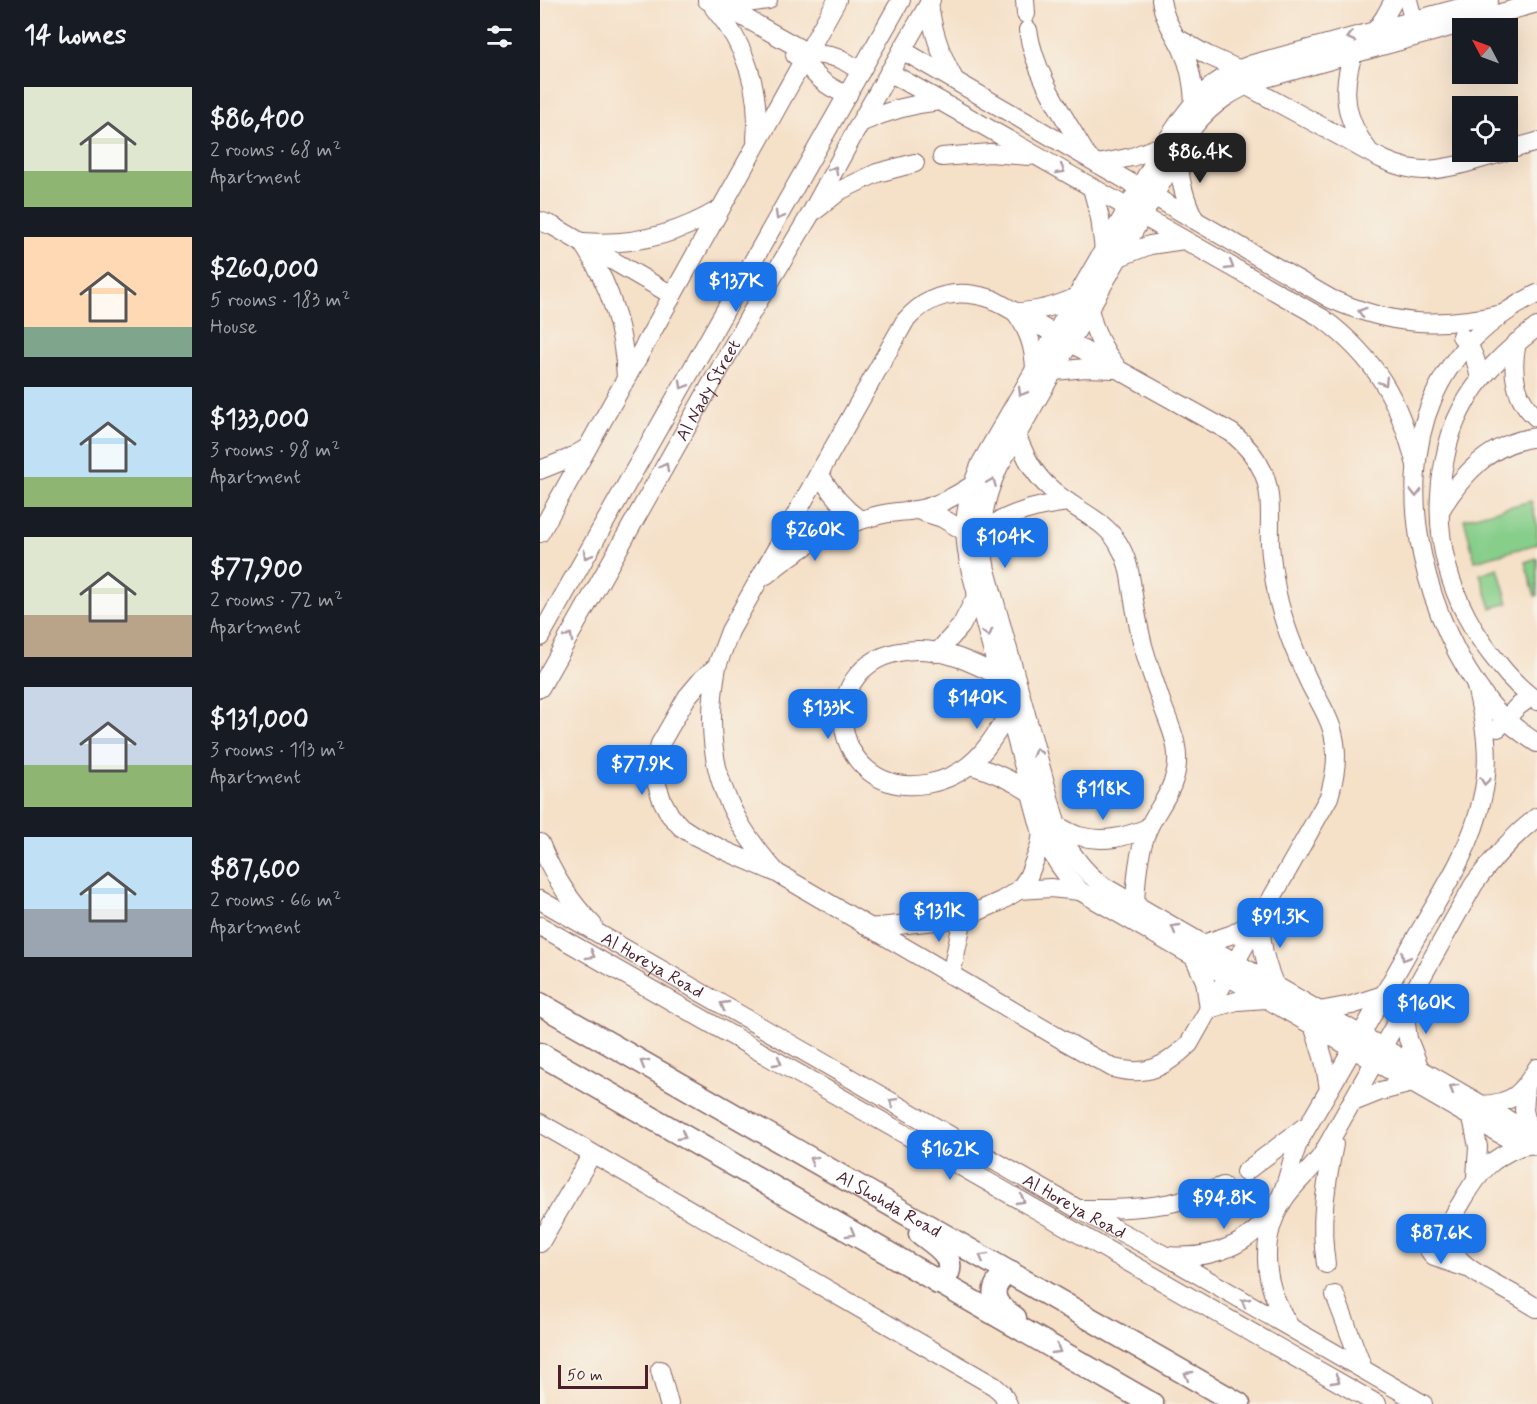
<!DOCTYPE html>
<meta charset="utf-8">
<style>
:root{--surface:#171b24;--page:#242831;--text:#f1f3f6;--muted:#9ea1a6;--accent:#1a73e8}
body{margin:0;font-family:Mynerve,sans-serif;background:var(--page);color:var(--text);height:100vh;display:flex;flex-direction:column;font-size:22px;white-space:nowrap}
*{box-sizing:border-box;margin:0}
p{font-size:20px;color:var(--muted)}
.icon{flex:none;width:33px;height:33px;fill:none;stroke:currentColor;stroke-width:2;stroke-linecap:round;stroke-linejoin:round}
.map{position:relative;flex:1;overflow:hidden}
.panel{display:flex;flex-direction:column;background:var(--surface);width:540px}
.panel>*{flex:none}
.needle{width:39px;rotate:311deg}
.buttons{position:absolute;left:912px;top:18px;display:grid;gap:12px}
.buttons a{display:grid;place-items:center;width:66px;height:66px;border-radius:0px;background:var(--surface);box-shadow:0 6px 24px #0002;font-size:30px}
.scale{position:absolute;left:18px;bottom:15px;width:90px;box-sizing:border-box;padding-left:6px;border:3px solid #4a1f2b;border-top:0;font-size:16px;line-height:21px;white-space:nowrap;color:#4a1f2b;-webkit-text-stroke:4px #f7f3e8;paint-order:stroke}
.price{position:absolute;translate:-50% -51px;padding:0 14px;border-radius:12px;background:var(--accent);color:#fff;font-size:20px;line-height:39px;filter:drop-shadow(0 2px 3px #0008)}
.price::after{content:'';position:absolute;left:50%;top:36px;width:18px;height:14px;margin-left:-9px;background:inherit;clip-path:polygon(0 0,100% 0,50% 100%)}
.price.on{background:#222;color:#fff}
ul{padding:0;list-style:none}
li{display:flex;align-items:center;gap:18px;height:150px;padding:0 24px}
li span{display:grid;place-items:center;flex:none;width:168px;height:120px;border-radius:0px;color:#555}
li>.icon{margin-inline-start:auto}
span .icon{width:72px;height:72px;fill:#fffc;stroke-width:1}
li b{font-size:26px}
h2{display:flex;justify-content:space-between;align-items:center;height:72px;padding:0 24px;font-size:26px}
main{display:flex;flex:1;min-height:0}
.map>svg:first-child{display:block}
.green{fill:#86ce8a;stroke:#68765a;stroke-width:1.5}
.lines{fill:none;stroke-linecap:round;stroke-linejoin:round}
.minor-casing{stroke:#866362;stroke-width:20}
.major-casing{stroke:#866362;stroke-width:25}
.minor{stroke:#fff;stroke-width:18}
.major{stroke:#fff;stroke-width:22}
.oneway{stroke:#ae9aa0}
.labels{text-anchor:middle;stroke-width:5;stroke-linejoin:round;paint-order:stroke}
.street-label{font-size:18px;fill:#4a1f2b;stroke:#f7f3e8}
</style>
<main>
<section class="panel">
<h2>14 homes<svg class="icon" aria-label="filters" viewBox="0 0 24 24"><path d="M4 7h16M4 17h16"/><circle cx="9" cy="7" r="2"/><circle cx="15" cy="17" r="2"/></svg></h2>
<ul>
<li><span style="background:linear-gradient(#dfe7d0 70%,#8fb573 0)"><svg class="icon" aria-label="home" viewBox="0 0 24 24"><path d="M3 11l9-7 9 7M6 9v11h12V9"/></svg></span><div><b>$86,400</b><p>2 rooms · 68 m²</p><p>Apartment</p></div></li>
<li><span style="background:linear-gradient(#ffd9b3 75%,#7fa58c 0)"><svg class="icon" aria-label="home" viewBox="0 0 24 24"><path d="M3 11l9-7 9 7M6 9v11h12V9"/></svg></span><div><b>$260,000</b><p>5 rooms · 183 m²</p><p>House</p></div></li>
<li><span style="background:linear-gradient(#bfe0f5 75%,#8fb573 0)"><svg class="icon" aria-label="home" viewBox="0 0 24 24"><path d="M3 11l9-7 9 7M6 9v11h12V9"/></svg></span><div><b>$133,000</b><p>3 rooms · 98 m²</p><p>Apartment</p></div></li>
<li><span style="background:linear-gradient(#dfe7d0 65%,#b9a48a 0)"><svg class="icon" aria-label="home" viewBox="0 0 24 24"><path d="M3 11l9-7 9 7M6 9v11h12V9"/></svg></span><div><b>$77,900</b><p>2 rooms · 72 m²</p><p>Apartment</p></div></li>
<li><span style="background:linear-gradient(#c9d6e8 65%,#8fb573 0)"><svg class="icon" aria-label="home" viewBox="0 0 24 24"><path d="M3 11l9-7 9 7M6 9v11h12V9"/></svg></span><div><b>$131,000</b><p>3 rooms · 113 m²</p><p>Apartment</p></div></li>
<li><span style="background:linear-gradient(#bfe0f5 60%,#9aa5b1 0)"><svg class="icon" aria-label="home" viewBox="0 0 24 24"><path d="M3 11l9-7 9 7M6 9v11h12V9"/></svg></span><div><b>$87,600</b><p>2 rooms · 66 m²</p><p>Apartment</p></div></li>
</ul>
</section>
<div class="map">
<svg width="997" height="1404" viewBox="0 0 997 1404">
<rect width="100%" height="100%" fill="#f7f3e8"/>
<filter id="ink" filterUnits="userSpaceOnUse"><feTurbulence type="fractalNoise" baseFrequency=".0167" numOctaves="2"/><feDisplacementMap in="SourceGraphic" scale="12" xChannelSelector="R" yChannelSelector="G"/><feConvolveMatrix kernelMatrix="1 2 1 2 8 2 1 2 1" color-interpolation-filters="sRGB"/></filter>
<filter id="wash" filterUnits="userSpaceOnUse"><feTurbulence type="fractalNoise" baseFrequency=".008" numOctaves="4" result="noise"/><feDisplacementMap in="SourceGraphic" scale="24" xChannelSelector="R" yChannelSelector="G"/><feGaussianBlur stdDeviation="1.35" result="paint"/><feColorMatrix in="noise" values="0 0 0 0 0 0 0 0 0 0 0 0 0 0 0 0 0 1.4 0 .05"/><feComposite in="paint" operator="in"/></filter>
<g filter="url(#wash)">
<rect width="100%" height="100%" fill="#f5e0c8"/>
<!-- green -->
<path class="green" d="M991,501L997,524V544L935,561L924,519Z
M997,558V596H995L985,562Z
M958,568L968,603L951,608L940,574Z"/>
</g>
<g filter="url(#ink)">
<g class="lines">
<defs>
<g id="minor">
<path d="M167,0L191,13L198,14L268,53L290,56L301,59L321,71"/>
<path d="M485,0L486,14"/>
<path d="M621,0C624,21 635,33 643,51C651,68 653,84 654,102"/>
<path d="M868,0L876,30"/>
<path d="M949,0L713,64C666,81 650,105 624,145L441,463C424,503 421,530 431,572L502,834C512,856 524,874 540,891L981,1146L994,1144"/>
<path d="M179,1L206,3L228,0"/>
<path d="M389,2C392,31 400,54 414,79"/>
<path d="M997,3L722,79C693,90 674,102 654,126L459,466C442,503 438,530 446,570L517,826C528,851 542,870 563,886L989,1132L994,1144L997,1146"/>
<path d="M174,8C206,45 221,91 216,140"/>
<path d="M488,30C495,76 524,116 547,156"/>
<path d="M835,31L844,18L854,0"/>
<path d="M637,38L667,55L698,69"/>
<path d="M362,50L791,299C853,326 897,328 963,314"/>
<path d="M813,54C801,91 804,118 828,150"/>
<path d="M255,55C266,62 269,69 279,78C287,86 297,91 308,95"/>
<path d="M349,72L782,318C837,359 859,400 876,465"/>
<path d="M705,85C735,101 764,117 794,133C821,147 851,169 883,170C910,170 938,159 964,152"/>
<path d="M320,123C346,111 371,104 400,101"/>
<path d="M968,150L997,142"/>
<path d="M638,154C639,178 644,199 655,220"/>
<path d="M402,157L450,153L490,156"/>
<path d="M558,164L592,157L624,145"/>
<path d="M552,188L560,218L564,250"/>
<path d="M276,210L301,190L337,173L375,163"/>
<path d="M0,221L13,226L132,295"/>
<path d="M43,242C93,246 137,235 180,209"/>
<path d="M44,246C71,286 84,330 86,378"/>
<path d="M579,257L610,245L644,240"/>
<path d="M997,294C952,316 913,351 893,398C852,494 887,622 949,702C962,719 980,732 997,743"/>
<path d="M549,309C554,331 562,349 576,366"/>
<path d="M475,312C498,312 517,306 537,297"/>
<path d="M476,313C489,331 494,347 495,369"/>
<path d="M997,327C967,350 938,376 921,410C913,425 908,442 905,458C889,533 909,604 958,663C969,677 982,691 997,701"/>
<path d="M921,336C933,349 937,362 940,380"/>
<path d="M977,342C971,370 974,399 997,418"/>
<path d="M514,371L546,368L574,369"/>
<path d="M477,436C485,456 494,475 511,489C532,509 563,518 578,543C589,561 590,575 593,595C596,613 599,631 604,649C609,666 615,684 621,701C629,725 641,745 636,771C632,793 617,809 608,829C598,852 596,880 595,905"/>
<path d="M0,470L30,458L47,448"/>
<path d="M279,473C290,493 302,507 320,520"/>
<path d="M377,510L402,518L424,531"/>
<path d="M900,511C922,474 951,442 997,437"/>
<path d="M441,531C471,513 494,506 528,502"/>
<path d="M0,533L297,0"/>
<path d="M226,575C257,549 295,526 335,516C348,512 362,512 376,510C396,507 414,497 431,486"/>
<path d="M0,637L361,0"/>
<path d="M397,653L421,626L437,595"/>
<path d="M177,666C162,751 179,809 237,873L521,1039L573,1068C607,1077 625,1067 649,1044L789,797C795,776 799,755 793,733C789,716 778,700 770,684C756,655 744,626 737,594C734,578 731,561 730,544C729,520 733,495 723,472C716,456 705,444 692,433L452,299C418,288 389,293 365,321L190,631L177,666L163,678L147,697L120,744L115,768L117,785L122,800L130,815L141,827L155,836L188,852L237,873"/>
<path d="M459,676C435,664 405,649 377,650C267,653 288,800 386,784C429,777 449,748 469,712"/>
<path id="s1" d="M0,688L213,310L270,215L320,123L391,0"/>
<path d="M958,728L977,707L991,697"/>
<path d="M430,765C453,771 472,780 491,793"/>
<path d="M517,826C524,829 532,834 539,836C564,843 585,837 608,828"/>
<path d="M0,843C12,873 30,902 53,925"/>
<path d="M479,890L510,888L540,891"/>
<path id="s2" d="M0,900L538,1209L626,1256L883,1404"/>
<path d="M721,918C720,943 725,963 735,986"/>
<path d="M0,926L837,1404"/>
<path d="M330,928L423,918L461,901L479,890L488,877L499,849L502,834"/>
<path d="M663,944L693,934L719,918"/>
<path d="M654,957L665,981L669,1009L697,1001L727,999"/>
<path d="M411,975L423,918"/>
<path d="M864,1008L868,1039L880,1069"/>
<path d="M779,1011L812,1005L843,995"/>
<path d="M773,1025L784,1060L789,1089"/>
<path d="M986,1087L984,1110L989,1132"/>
<path d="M811,1103L841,1091L872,1083"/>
<path d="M942,1105C973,1103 982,1094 997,1068"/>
<path d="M932,1117L938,1147L936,1177"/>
<path d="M0,1123L454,1386L462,1393L468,1404"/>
<path d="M981,1146C950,1159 941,1170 924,1198C920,1206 913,1214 911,1223C903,1257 932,1271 957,1285C970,1292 984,1300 997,1308"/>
<path d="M705,1172L763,1128"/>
<path d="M541,1209C570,1209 597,1209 625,1204C645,1201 664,1193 683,1186"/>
<path d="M911,1221L891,1239L889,1242V1250L894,1257L927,1268"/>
<path d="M0,1243L52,1154"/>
<path d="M628,1256C675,1260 718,1243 740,1198C749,1180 751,1159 759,1141C798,1075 836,1009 873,943C899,897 931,851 942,799C952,758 945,723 935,682"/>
<path d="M786,1264C779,1220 786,1186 794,1144"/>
<path d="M795,1295L823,1369"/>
<path d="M749,1325C724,1287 718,1241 743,1201C753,1184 770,1172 782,1155L934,884C952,859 972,837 997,817"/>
<path d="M120,1370L129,1404"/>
</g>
<g id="major">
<path id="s3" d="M0,1004L699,1404"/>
<path d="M0,1054L612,1404"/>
<path d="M380,1233C392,1243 415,1255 408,1273C406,1278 403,1281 398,1283"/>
<path d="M471,1273C457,1278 449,1292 459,1305C463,1310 470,1314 475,1318"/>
</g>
</defs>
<!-- minor casing -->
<use href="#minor" class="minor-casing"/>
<!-- major casing -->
<use href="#major" class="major-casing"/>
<!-- minor -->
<use href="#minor" class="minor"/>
<!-- major -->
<use href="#major" class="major"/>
</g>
<!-- one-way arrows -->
<defs><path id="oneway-chevron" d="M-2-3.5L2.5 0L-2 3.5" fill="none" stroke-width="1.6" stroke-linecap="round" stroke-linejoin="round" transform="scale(1.5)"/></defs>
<g class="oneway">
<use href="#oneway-chevron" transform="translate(811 37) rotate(165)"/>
<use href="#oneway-chevron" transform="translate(294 170) rotate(-61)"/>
<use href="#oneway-chevron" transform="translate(521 170) rotate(30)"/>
<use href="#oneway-chevron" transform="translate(239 216) rotate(120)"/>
<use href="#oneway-chevron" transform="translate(690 266) rotate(30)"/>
<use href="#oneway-chevron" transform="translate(822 312) rotate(-162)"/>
<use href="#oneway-chevron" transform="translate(844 382) rotate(58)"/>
<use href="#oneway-chevron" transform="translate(143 385) rotate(120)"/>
<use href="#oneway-chevron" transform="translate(482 392) rotate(120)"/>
<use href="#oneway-chevron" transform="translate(125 467) rotate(-61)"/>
<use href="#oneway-chevron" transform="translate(452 482) rotate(-67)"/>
<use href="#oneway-chevron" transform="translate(876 493) rotate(90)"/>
<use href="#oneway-chevron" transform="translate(47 555) rotate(120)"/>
<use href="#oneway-chevron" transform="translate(448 633) rotate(75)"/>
<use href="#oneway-chevron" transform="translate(29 637) rotate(-61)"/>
<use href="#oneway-chevron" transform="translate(497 752) rotate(-106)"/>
<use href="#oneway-chevron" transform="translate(945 781) rotate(98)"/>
<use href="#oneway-chevron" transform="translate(635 928) rotate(-150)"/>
<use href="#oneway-chevron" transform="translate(51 955) rotate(30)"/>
<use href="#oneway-chevron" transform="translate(865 957) rotate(120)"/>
<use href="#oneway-chevron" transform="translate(184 1005) rotate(-150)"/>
<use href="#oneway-chevron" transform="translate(238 1062) rotate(30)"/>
<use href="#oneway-chevron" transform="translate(104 1063) rotate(-150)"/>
<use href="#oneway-chevron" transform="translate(913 1088) rotate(-150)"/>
<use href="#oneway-chevron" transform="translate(353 1102) rotate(-150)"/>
<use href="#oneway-chevron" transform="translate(142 1136) rotate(30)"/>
<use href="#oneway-chevron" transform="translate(273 1160) rotate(-150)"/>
<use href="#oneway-chevron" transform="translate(481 1200) rotate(30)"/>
<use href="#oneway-chevron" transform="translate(311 1233) rotate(30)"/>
<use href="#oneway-chevron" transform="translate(443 1257) rotate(-150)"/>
<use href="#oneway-chevron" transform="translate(705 1302) rotate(-150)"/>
<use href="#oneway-chevron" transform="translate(517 1350) rotate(30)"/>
<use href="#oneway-chevron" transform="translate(648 1375) rotate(-150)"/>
<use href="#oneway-chevron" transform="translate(796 1380) rotate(30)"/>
</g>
</g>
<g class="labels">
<!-- street labels -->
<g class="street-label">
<text dy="6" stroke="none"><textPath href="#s1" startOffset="342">Al Nady Street</textPath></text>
<text dy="6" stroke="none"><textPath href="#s2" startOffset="130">Al Horeya Road</textPath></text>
<text dy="6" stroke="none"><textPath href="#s3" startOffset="402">Al Shohda Road</textPath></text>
<text dy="6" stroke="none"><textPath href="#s2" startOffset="616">Al Horeya Road</textPath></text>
</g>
</g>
</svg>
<div class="buttons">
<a><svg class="needle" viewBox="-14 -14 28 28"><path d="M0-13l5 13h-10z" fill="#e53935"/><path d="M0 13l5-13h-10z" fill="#9ea1a6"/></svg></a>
<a><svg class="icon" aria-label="locate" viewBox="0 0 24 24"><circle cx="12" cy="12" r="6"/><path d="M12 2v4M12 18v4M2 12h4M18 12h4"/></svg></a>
</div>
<div class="scale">50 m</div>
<b class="price on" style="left:660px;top:184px">$86.4K</b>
<b class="price" style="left:196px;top:313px">$137K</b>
<b class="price" style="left:275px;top:562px">$260K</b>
<b class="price" style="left:465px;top:569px">$104K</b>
<b class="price" style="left:437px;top:730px">$140K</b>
<b class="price" style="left:288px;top:740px">$133K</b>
<b class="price" style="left:102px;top:796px">$77.9K</b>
<b class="price" style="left:563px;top:821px">$118K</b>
<b class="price" style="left:399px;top:943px">$131K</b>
<b class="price" style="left:740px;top:949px">$91.3K</b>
<b class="price" style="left:886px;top:1035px">$160K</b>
<b class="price" style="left:410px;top:1181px">$162K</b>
<b class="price" style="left:684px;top:1230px">$94.8K</b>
<b class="price" style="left:901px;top:1265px">$87.6K</b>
</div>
</main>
